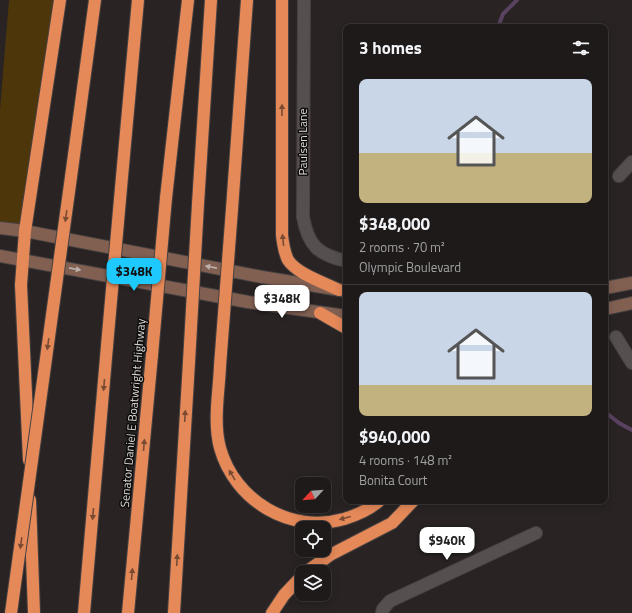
<!DOCTYPE html>
<meta charset="utf-8">
<style>
:root{--surface:#1f1a1a;--page:#272323;--text:#f1f3f6;--muted:#a1a1a2;--line:#3c3839;--accent:#1ec9fd}
body{margin:0;font-family:"Titillium Web",sans-serif;background:var(--page);color:var(--text);height:100vh;display:flex;flex-direction:column;font-size:15px;white-space:nowrap}
*{box-sizing:border-box;margin:0}
p{font-size:13px;color:var(--muted)}
.icon{flex:none;width:22px;height:22px;fill:none;stroke:currentColor;stroke-width:2;stroke-linecap:round;stroke-linejoin:round}
.map{position:relative;flex:1;overflow:hidden}
.sheet{position:absolute;left:343px;top:24px;width:265px;height:480px;display:flex;flex-direction:column;background:var(--surface);border-radius:8px;box-shadow:0 2px 10px #0003,0 0 0 1px var(--line)}
.sheet>*{flex:none}
.needle{width:26px;rotate:244deg}
.controls{position:absolute;left:295px;top:477px;display:grid;gap:8px}
.controls a{display:grid;place-items:center;width:36px;height:36px;border-radius:8px;background:var(--surface);box-shadow:0 2px 10px #0003,0 0 0 1px var(--line);font-size:20px}
.price{position:absolute;translate:-50% -34px;padding:0 9px;border-radius:8px;background:#fff;color:#222;font-size:13px;line-height:26px;filter:drop-shadow(0 1px 2px #0008)}
.price::after{content:'';position:absolute;left:50%;top:24px;width:12px;height:9px;margin-left:-6px;background:inherit;clip-path:polygon(0 0,100% 0,50% 100%)}
.price.selected{background:var(--accent);color:#111}
ul{padding:0;list-style:none}
li{display:grid;align-content:center;gap:8px;height:212px;padding:0 16px}
li+li{border-top:1px solid var(--line)}
li span{display:grid;place-items:center;height:124px;border-radius:8px;color:#555}
li>.icon{margin-inline-start:auto}
span .icon{width:72px;height:72px;fill:#fffc;stroke-width:1}
li b{font-size:17px}
h2{display:flex;justify-content:space-between;align-items:center;height:48px;padding:0 16px;font-size:17px}
.map>svg:first-child{display:block}
.green{fill:#4e360b}
.lines{fill:none;stroke-linecap:round;stroke-linejoin:round}
.stream{stroke:#5a4261;stroke-width:4}
.street-casing{stroke:#474141;stroke-width:14}
.secondary-casing{stroke:#474141;stroke-width:14}
.highway-casing{stroke:#474141;stroke-width:14}
.street{stroke:#564f4f;stroke-width:12}
.secondary{stroke:#816052;stroke-width:12}
.highway{stroke:#e58959;stroke-width:12}
.highway-bridge-casing{stroke:#474141;stroke-width:14;stroke-linecap:butt}
.highway-bridge{stroke:#e58959;stroke-width:12}
.oneway{fill:#7a4b33}
.oneway2{fill:#bdafaa}
.labels{text-anchor:middle;stroke-width:3;stroke-linejoin:round;paint-order:stroke}
.street-label{font-size:12px;fill:#ddd9d9;stroke:#100d0d}
</style>
<div class="map">
<svg width="632" height="613" viewBox="0 0 632 613">
<rect width="100%" height="100%" fill="#292323"/>
<!-- green -->
<path class="green" d="M9,0H60L25,231L0,228V110Z"/>
<g class="lines">
<!-- stream -->
<path class="stream" d="M498,27L503,14L517,0
M605,412L619,423L632,430"/>
<defs>
<path id="street" d="M304,0L303,217C308,245 318,255 346,261
M619,176L632,162
M616,337L632,363
M382,613L383,609L390,601L536,533"/>
<path id="secondary" d="M0,228L25,231L262,277L346,291
M0,256L248,302L346,316
M605,288L632,283
M605,309L632,303"/>
<path id="highway" d="M282,0V235C283,244 284,252 288,260C297,274 325,283 339,290
M71,177L95,0
M121,188L138,0
M166,198L188,0
M198,204L211,0
M232,209L247,0
M320,313L346,328
M220,366C219,392 213,422 220,448C235,501 290,534 344,519C357,515 369,510 379,501
M29,460L21,285L25,231L60,0
M30,500L34,613
M306,572L330,555L392,523L413,501
M84,613L107,346
M128,613L152,355
M174,613L189,362
M272,613L284,595L302,576"/>
</defs>
<!-- street casing -->
<use href="#street" class="street-casing"/>
<!-- secondary casing -->
<use href="#secondary" class="secondary-casing"/>
<!-- highway casing -->
<use href="#highway" class="highway-casing"/>
<!-- street -->
<use href="#street" class="street"/>
<!-- secondary -->
<use href="#secondary" class="secondary"/>
<!-- highway -->
<use href="#highway" class="highway"/>
<defs>
<path id="highway-bridge" d="M107,346L121,188
M152,355L166,198
M189,362L198,204
M220,366L232,209
M11,613L71,177"/>
</defs>
<!-- highway-bridge casing -->
<use href="#highway-bridge" class="highway-bridge-casing"/>
<!-- highway-bridge -->
<use href="#highway-bridge" class="highway-bridge"/>
</g>
<!-- one-way arrows -->
<defs><path id="oneway-solid" d="M-6-.8H1V-3.2L6.5 0L1 3.2V.8H-6Z"/></defs>
<g class="oneway">
<use href="#oneway-solid" transform="translate(282 110) rotate(-90)"/>
<use href="#oneway-solid" transform="translate(66 216) rotate(98)"/>
<use href="#oneway-solid" transform="translate(283 240) rotate(-96)"/>
<use href="#oneway-solid" transform="translate(48 344) rotate(98)"/>
<use href="#oneway-solid" transform="translate(104 385) rotate(95)"/>
<use href="#oneway-solid" transform="translate(185 416) rotate(-87)"/>
<use href="#oneway-solid" transform="translate(144 445) rotate(-85)"/>
<use href="#oneway-solid" transform="translate(232 475) rotate(-121)"/>
<use href="#oneway-solid" transform="translate(93 514) rotate(95)"/>
<use href="#oneway-solid" transform="translate(345 518) rotate(165)"/>
<use href="#oneway-solid" transform="translate(21 543) rotate(98)"/>
<use href="#oneway-solid" transform="translate(177 560) rotate(-87)"/>
<use href="#oneway-solid" transform="translate(132 574) rotate(-85)"/>
</g>
<g class="oneway2">
<use href="#oneway-solid" transform="translate(211 267) rotate(-169)"/>
<use href="#oneway-solid" transform="translate(75 269) rotate(11)"/>
</g>
<g class="labels">
<!-- street labels -->
<g class="street-label">
<text transform="translate(303 142) rotate(-90)" y="4">Paulsen Lane</text>
<text transform="translate(133 413) rotate(-85)" y="4">Senator Daniel E Boatwright Highway</text>
</g>
</g>
</svg>
<div class="controls">
<a><svg class="needle" viewBox="-14 -14 28 28"><path d="M0-13l5 13h-10z" fill="#e53935"/><path d="M0 13l5-13h-10z" fill="#a1a1a2"/></svg></a>
<a><svg class="icon" aria-label="locate" viewBox="0 0 24 24"><circle cx="12" cy="12" r="6"/><path d="M12 2v4M12 18v4M2 12h4M18 12h4"/></svg></a>
<a><svg class="icon" aria-label="layers" viewBox="0 0 24 24"><path d="M12 4l9 5-9 5-9-5zM3 14l9 5 9-5"/></svg></a>
</div>
<b class="price selected" style="left:134px;top:292px">$348K</b>
<b class="price" style="left:282px;top:319px">$348K</b>
<b class="price" style="left:447px;top:561px">$940K</b>
<section class="sheet">
<h2>3 homes<svg class="icon" aria-label="filters" viewBox="0 0 24 24"><path d="M4 7h16M4 17h16"/><circle cx="9" cy="7" r="2"/><circle cx="15" cy="17" r="2"/></svg></h2>
<ul>
<li><span style="background:linear-gradient(#c9d6e8 60%,#c2b280 0)"><svg class="icon" aria-label="home" viewBox="0 0 24 24"><path d="M3 11l9-7 9 7M6 9v11h12V9"/></svg></span><div><b>$348,000</b><p>2 rooms · 70 m²</p><p>Olympic Boulevard</p></div></li>
<li><span style="background:linear-gradient(#c9d6e8 75%,#c2b280 0)"><svg class="icon" aria-label="home" viewBox="0 0 24 24"><path d="M3 11l9-7 9 7M6 9v11h12V9"/></svg></span><div><b>$940,000</b><p>4 rooms · 148 m²</p><p>Bonita Court</p></div></li>
</ul>
</section>
</div>
